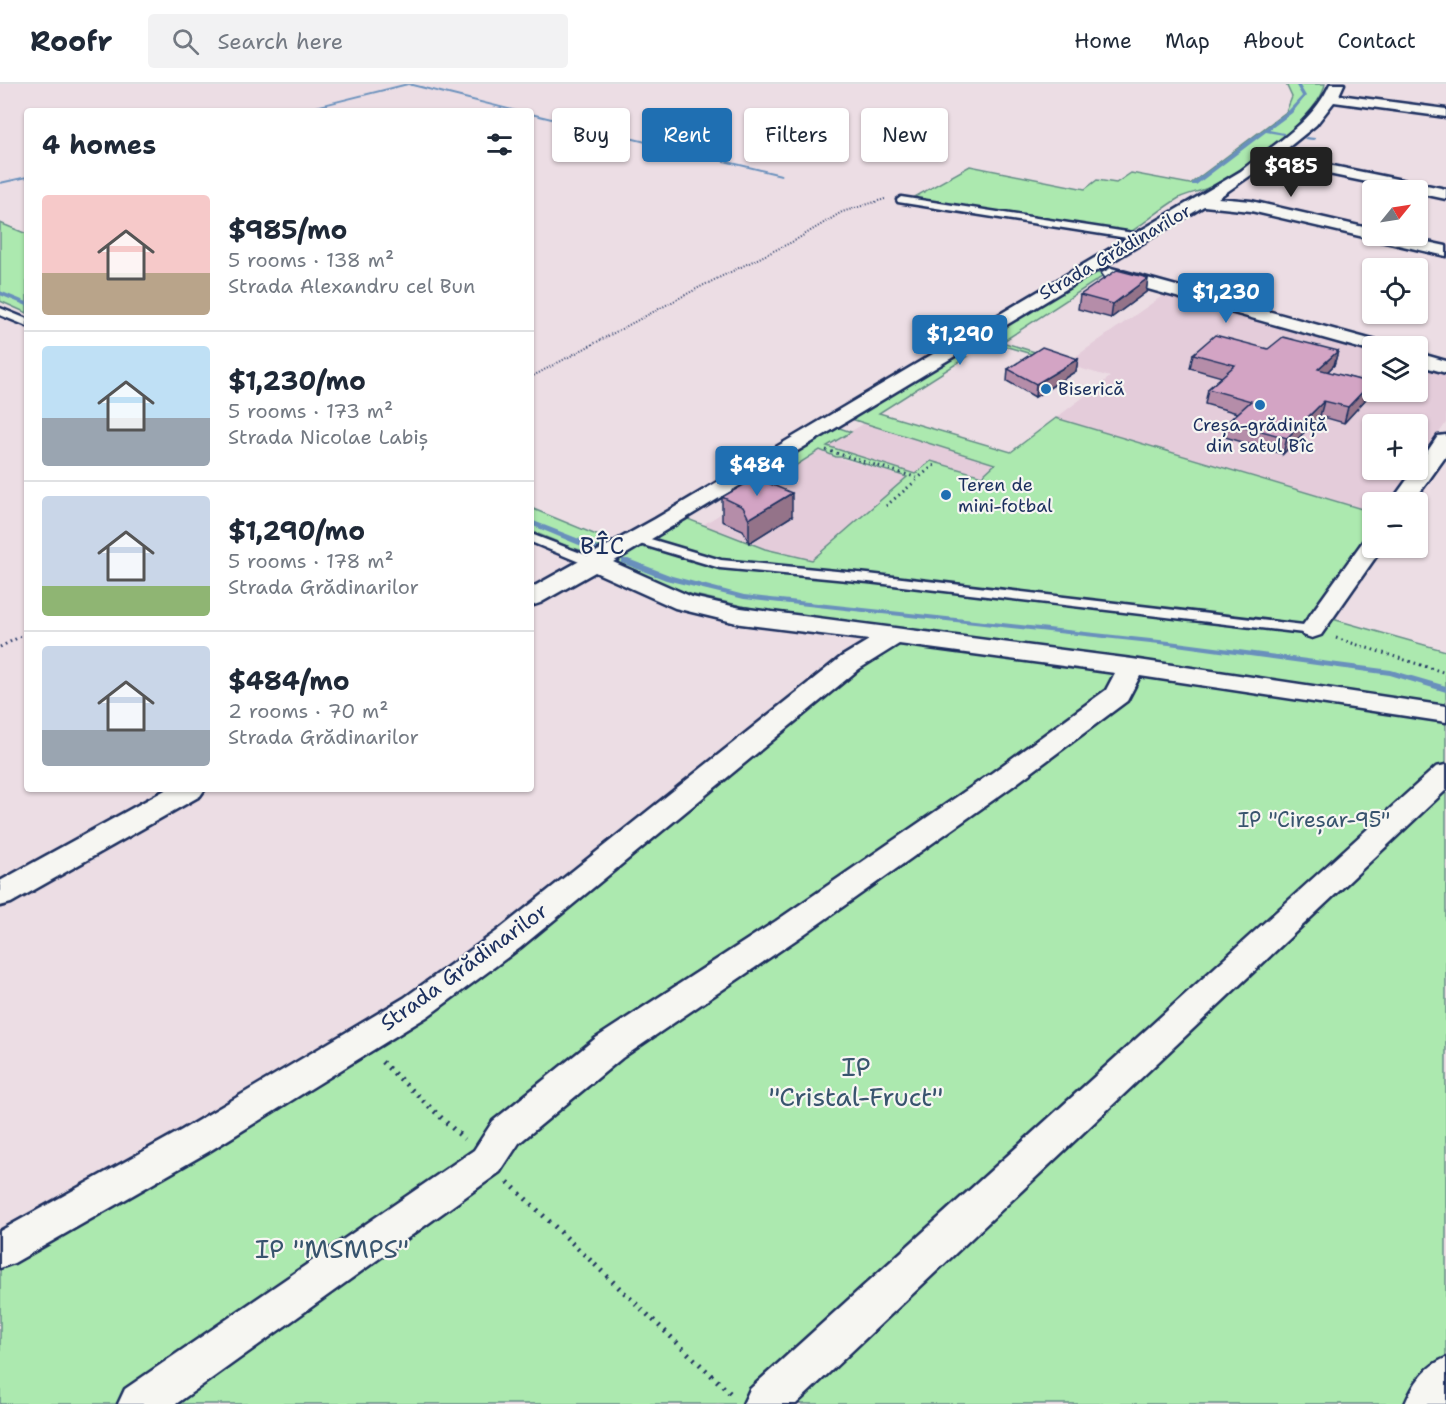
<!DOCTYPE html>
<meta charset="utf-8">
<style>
:root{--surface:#fff;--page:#f2f2f3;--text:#1f2937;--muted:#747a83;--line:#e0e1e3;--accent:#1f6fb2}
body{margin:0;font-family:"Shantell Sans",sans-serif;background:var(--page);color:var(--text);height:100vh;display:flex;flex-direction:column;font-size:22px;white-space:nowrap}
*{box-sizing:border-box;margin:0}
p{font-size:20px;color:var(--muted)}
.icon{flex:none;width:33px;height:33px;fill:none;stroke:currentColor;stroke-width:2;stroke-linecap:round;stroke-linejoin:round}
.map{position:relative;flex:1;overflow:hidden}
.panel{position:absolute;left:24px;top:24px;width:510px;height:684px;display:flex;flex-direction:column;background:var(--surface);border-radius:6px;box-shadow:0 2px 4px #0004}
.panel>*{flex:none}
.hud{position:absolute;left:552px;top:24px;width:570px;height:54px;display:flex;gap:12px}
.needle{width:39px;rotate:60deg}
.controls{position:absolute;left:1362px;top:96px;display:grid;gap:12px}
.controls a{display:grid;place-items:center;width:66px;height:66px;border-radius:6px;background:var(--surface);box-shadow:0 2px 4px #0004;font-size:30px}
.price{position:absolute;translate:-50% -51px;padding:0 14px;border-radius:6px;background:var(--accent);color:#fff;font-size:20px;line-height:39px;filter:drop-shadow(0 2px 3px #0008)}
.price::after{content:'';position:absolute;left:50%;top:36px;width:18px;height:14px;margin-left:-9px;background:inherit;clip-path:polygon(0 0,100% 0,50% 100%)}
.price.selected{background:#222;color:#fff}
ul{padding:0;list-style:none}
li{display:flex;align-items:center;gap:18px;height:150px;padding:0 18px}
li+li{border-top:2px solid var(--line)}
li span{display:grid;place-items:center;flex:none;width:168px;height:120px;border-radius:6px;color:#555}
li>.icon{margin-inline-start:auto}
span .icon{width:72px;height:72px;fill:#fffc;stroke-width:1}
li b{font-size:26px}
h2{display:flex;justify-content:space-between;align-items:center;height:72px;padding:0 18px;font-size:26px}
.tag{padding:0 21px;border-radius:6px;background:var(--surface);box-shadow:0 2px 4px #0004;font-size:21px;line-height:54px}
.tag.selected{background:var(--accent);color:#fff}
header{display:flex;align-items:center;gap:36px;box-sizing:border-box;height:84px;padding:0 30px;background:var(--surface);border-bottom:2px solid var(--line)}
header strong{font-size:28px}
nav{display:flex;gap:33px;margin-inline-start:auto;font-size:21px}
.search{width:420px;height:54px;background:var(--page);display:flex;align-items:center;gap:15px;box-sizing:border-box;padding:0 21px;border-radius:6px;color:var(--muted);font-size:22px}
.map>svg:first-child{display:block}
.built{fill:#e4ccda}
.green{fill:#ace9af;stroke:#648c86;stroke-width:1.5}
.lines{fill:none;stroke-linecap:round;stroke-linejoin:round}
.stream{fill:#6990bc;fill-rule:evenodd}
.lane-casing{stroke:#1b2f5e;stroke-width:5}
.street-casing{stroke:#1b2f5e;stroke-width:5}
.path-far2{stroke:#1b2f5e;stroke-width:2;stroke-dasharray:1 2;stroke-linecap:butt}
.path-far1{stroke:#1b2f5e;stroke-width:3;stroke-dasharray:1.5 4;stroke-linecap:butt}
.path{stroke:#1b2f5e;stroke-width:5;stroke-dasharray:2 6;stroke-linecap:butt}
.lane{fill:#f6f6f2;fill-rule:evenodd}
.street{fill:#f6f6f2;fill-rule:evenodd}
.wall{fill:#b58da9;stroke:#1b2f5e;stroke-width:1.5}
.shaded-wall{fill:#947389;stroke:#1b2f5e;stroke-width:1.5}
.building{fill:#d3a4c4;stroke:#1b2f5e;stroke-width:1.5}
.poi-dot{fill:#1f6fb2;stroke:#f6f6f2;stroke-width:2}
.labels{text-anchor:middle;stroke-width:4.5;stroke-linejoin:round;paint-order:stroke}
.far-street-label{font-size:18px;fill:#1b2f5e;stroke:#f6f6f2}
.far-poi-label{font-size:18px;fill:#1b2f5e;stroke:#f6f6f2;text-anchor:start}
.park-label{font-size:21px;fill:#38546e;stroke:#f6f6f2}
.street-label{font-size:21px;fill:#1b2f5e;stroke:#f6f6f2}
.quarter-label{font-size:24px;letter-spacing:1.5px;fill:#1b2f5e;stroke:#f6f6f2}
.near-park-label{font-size:26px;fill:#38546e;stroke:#f6f6f2}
</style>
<header>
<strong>Roofr</strong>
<div class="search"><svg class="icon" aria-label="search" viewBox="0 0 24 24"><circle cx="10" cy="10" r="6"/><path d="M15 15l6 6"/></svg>Search here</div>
<nav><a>Home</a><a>Map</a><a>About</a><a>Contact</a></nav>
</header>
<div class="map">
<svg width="1446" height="1320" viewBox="0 0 1446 1320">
<rect width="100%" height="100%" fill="#ecdde4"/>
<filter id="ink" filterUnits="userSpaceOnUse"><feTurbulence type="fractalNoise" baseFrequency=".0167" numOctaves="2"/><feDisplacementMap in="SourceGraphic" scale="12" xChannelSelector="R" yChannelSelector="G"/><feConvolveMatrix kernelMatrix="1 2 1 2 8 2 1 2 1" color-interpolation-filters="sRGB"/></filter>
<g filter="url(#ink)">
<!-- built -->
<path class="built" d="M1168,208L1372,265V308H1418V277L1446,285V339L1418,379V340H1372V386H1413L1389,418H1372V428L1056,334L1110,293L1065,280Z
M865,339L996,380L982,392L931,377L915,390L826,362Z
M820,366L836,373L908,393L812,477L765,465L703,441Z"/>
<!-- green -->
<path class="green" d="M1286,0H1325C1320,32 1239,90 1210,103C1200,108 1188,109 1179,114C1162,124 1146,138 1129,149L911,115L970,82L1085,105L1097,96L1116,99L1131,89L1190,100L1286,28L1292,13Z
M0,139L27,150V229L0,217Z
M1091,187L1105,191L1002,258L1068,278L1065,280L991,258L975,268L963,265Z
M953,269L967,273L879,329L1011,368L1056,334L1372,428V443L1315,530L1446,567V1320H0V1184L356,971L867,577L922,548L778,530L681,508L612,480L688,435L765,465L812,476L907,393L843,373H836L820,366L781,391L766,384L834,342L851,348L827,362L915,390L931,377L982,392L995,380L848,334Z
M531,424L611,457L589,468L572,464L531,447Z"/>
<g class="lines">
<!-- stream -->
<path class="stream" d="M404,0H413L520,27H513L408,1L303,27H296Z
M1295,0H1299L1306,12L1292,29L1269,46L1284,49V51L1266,48L1196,101H1192V99L1288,27L1302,12Z
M531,29L781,90L783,91L781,92L531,31Z
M1306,53L1315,54V55L1313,56L1304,55Z
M27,92V94L0,100V98Z
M0,207L27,218V222L0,211Z
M531,436L597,462L598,464L594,466H591L531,441Z
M622,475H628L672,492L744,511L1169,557L1391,586L1446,602V608L1390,591L1169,561L744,515L666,496L622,479Z"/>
<defs>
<path id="lane" d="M901,113L1140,150L1144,153L1140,156L898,118L897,116Z
M0,224L27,235V242L0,231Z
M531,450L599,476L600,479L599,482H589L531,458Z
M637,451L721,476L868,490L1312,542L1319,546L1312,550L868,498L720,484L633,458V452Z"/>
<path id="street" d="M1330,0H1344L1339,11L1446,25V33L1334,18L1316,41L1279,71L1446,105V115L1418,109V106H1406L1270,78L1218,114L1251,117L1372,145V152H1399L1446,162V172L1251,127L1204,122L613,478L692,513L741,524L1132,575L1446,622V638L1140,592L1127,617L1013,702L800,853L622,974L519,1059L500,1088L176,1320H118L125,1305L474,1066L493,1037L596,954L776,837L993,688L1106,606L1115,589L899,560L859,585L520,864L428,932L208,1068L14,1179L0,1184V1147L182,1046L404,914L496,848L841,573L869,556L741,540L675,524L595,488L540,519L531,522V504L655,435L1241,87C1272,61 1313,39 1330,0Z
M1111,184L1380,258L1383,262H1372V268L1366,266L1105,193L1102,189Z
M1418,269L1446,277V289L1418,281Z
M1446,351V372L1413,418H1391L1414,386H1418V381L1438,352Z
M1372,454V464H1382L1321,551L1312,554L1303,551L1299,546L1303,541L1364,456Z
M1446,681V706L796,1320H743L750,1305L1436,683Z
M167,705H205L200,712L11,819L0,822V797Z
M1446,1274V1320H1405C1414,1299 1425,1282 1446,1274Z"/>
</defs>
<!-- lane casing -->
<use href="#lane" class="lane-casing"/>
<!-- street casing -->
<use href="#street" class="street-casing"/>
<!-- path-far2 -->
<path class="path-far2" d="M531,293L702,202L794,157L842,128L885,115"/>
<!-- path-far1 -->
<path class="path-far1" d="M826,366L918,394L937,379
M886,422L918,395
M1336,554L1446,589
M0,563L27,549"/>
<!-- path -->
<path class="path" d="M382,978L464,1055
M508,1098L731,1310"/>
<!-- lane -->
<use href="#lane" class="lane"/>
<!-- street -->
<use href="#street" class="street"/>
</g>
<!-- wall -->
<path class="wall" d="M1148,194L1146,208L1111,234L1078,225L1080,211Z
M1268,265L1338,267L1334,281L1327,288L1371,299L1367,314L1344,339L1320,332L1283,370L1225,353L1228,338L1237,329L1205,320L1208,305L1222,293L1190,284L1193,270Z
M1078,275L1076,287L1035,313L1007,297L1008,285Z
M722,413L792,432L749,459L743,446L722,437Z"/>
<!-- shaded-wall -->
<path class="shaded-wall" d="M1148,194L1146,208L1111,234L1113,220Z
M1338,267L1334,281L1315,300L1318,285Z
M1078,275L1076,287L1035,313L1036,300Z
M1371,299L1367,314L1344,339L1348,323Z
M1324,317L1320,332L1283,370L1287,354Z
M792,409V432L749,459V435Z"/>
<!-- building -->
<path class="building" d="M1117,186L1148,194L1113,220L1080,211Z
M1215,251L1268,265L1283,253L1338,267L1318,285L1371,299L1348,323L1324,317L1287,354L1228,338L1251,317L1208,305L1235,281L1193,270Z
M1042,263L1078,275L1036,300L1008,285Z
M756,394L792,409L749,435L743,423L722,413Z"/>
</g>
<!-- markers -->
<g class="poi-dot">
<circle cx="1046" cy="305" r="6"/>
<circle cx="1260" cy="321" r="6"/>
<circle cx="946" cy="411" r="6"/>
</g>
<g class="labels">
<!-- far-street labels -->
<g class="far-street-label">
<text transform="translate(1115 168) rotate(-30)" y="6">Strada Grădinarilor</text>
</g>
<!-- far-poi labels -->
<g class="far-poi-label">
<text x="1058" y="311">Biserică</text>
<text x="1260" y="347" text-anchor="middle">Creșa-grădiniță<tspan x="1260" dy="21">din satul Bîc</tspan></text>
<text x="958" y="407">Teren de<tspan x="958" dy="21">mini-fotbal</tspan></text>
</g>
<!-- park labels -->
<g class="park-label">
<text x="1314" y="743">IP "Cireșar-95"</text>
</g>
<!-- street labels -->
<g class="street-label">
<text transform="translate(464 883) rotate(-36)" y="7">Strada Grădinarilor</text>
</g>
<!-- quarter labels -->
<g class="quarter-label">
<text x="603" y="470">BÎC</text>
</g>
<!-- near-park labels -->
<g class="near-park-label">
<text x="856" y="992">IP<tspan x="856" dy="30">"Cristal-Fruct"</tspan></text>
<text x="332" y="1174">IP "MSMPS"</text>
</g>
</g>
</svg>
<div class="controls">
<a><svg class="needle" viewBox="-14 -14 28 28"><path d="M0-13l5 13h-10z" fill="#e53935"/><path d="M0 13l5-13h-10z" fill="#747a83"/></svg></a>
<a><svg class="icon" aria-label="locate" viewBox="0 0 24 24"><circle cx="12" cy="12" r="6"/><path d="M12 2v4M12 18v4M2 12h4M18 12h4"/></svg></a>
<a><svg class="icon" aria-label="layers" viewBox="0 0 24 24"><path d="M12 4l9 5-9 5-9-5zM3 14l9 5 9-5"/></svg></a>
<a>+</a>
<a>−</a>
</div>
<b class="price selected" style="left:1291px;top:114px">$985</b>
<b class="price" style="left:1226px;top:240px">$1,230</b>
<b class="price" style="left:960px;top:282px">$1,290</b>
<b class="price" style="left:757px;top:413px">$484</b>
<div class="hud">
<a class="tag">Buy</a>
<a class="tag selected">Rent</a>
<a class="tag">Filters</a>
<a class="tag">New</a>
</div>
<section class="panel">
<h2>4 homes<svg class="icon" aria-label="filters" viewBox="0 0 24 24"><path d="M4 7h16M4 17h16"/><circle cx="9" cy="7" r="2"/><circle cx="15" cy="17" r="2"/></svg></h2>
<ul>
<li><span style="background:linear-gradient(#f6c9c9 65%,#b9a48a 0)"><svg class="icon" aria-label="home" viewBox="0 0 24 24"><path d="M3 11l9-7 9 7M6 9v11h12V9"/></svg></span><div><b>$985/mo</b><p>5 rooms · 138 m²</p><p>Strada Alexandru cel Bun</p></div></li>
<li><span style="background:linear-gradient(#bfe0f5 60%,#9aa5b1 0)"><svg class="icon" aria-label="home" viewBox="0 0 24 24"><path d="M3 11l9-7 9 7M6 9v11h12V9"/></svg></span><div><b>$1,230/mo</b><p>5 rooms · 173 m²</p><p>Strada Nicolae Labiș</p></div></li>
<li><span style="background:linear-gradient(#c9d6e8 75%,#8fb573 0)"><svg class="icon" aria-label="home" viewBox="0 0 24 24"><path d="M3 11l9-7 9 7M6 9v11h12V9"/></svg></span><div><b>$1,290/mo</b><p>5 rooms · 178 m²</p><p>Strada Grădinarilor</p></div></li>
<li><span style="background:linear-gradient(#c9d6e8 70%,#9aa5b1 0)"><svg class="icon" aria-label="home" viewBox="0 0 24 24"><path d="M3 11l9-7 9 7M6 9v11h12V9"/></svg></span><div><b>$484/mo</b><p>2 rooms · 70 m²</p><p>Strada Grădinarilor</p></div></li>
</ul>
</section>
</div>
